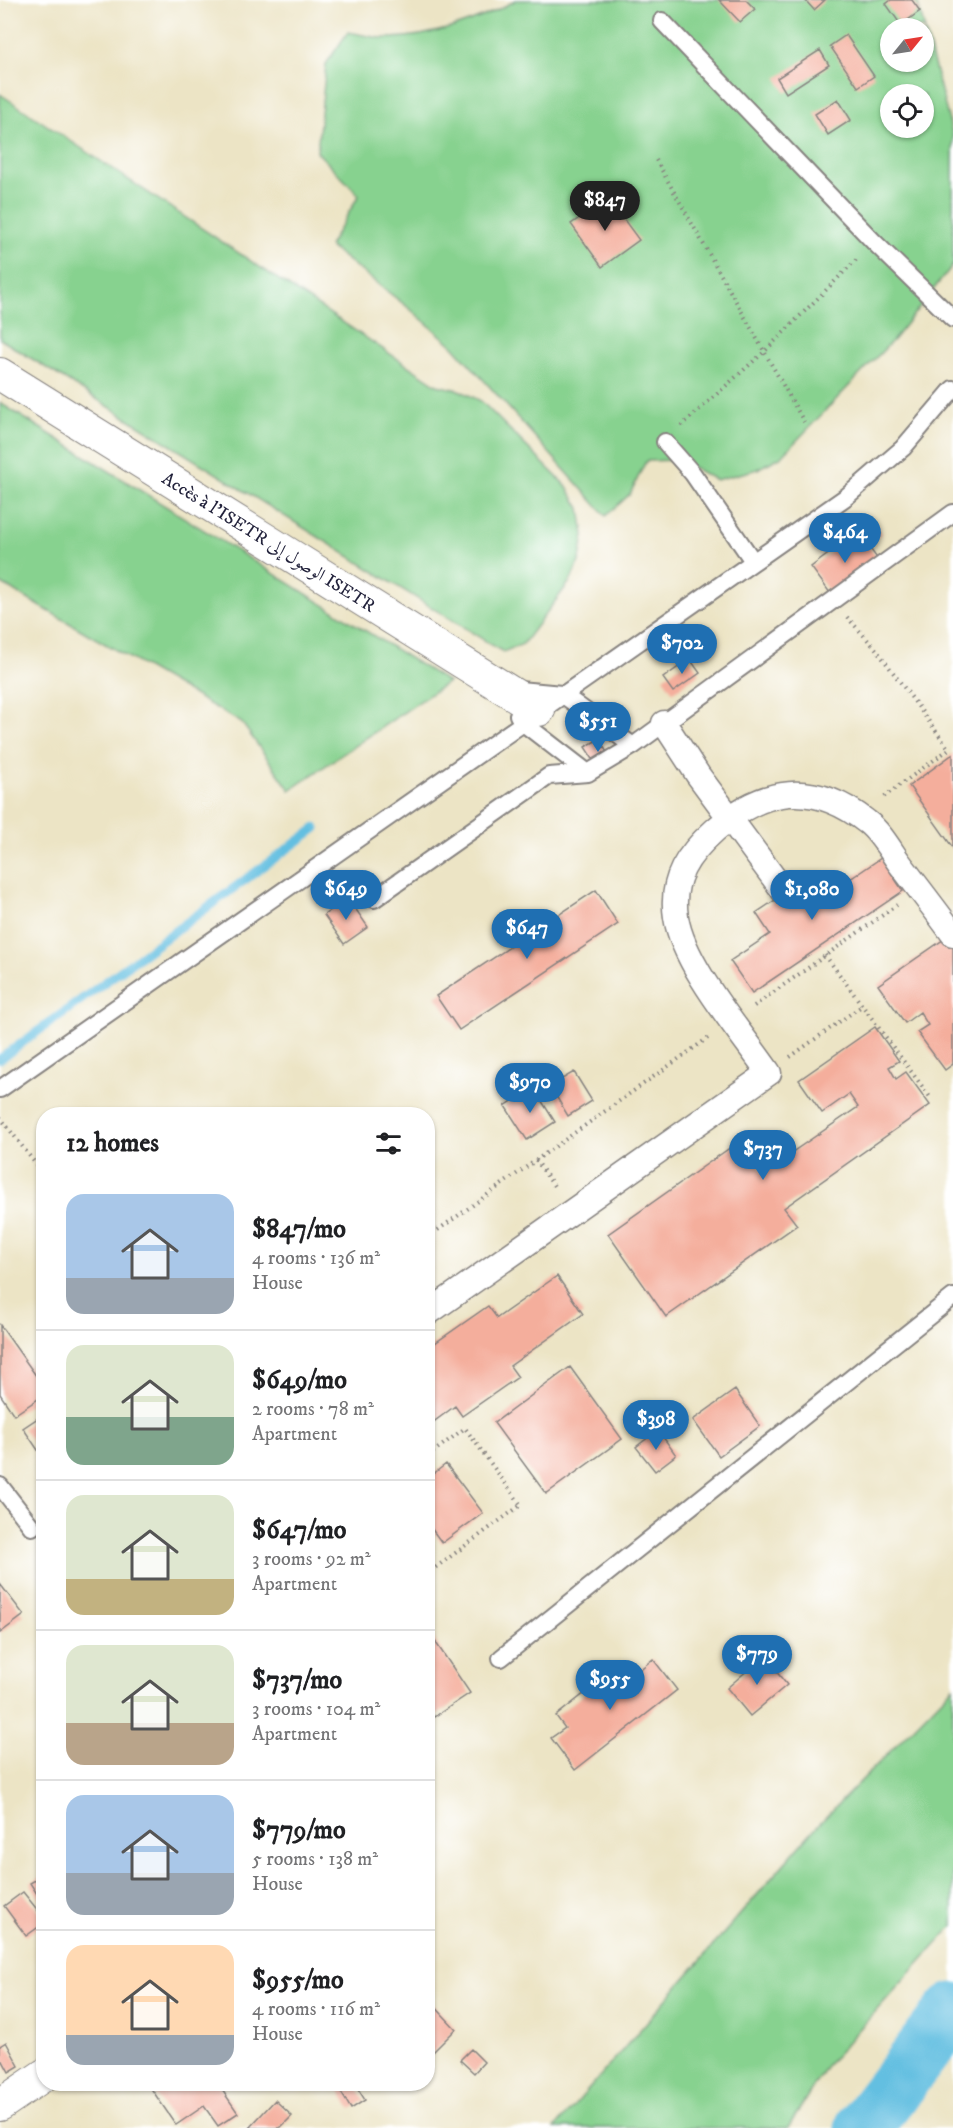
<!DOCTYPE html>
<meta charset="utf-8">
<style>
:root{--surface:#fff;--page:#f2f2f2;--text:#202124;--muted:#757577;--line:#e0e0e0;--accent:#1f6fb2}
body{margin:0;font-family:"IM FELL DW Pica",Amiri,serif;background:var(--page);color:var(--text);height:100vh;display:flex;flex-direction:column;font-size:22px;white-space:nowrap}
*{box-sizing:border-box;margin:0}
p{font-size:20px;color:var(--muted)}
.icon{flex:none;width:33px;height:33px;fill:none;stroke:currentColor;stroke-width:2;stroke-linecap:round;stroke-linejoin:round}
.map{position:relative;flex:1;overflow:hidden}
.sheet{position:absolute;left:36px;top:1107px;width:399px;height:984px;display:flex;flex-direction:column;background:var(--surface);border-radius:24px;box-shadow:0 2px 4px #0004}
.sheet>*{flex:none}
.needle{width:39px;rotate:60deg}
.controls{position:absolute;left:880px;top:18px;display:grid;gap:12px}
.controls a{display:grid;place-items:center;width:54px;height:54px;border-radius:50%;background:var(--surface);box-shadow:0 2px 4px #0004;font-size:30px}
.price{position:absolute;translate:-50% -51px;padding:0 14px;border-radius:21px;background:var(--accent);color:#fff;font-size:20px;line-height:39px;filter:drop-shadow(0 2px 3px #0008)}
.price::after{content:'';position:absolute;left:50%;top:36px;width:18px;height:14px;margin-left:-9px;background:inherit;clip-path:polygon(0 0,100% 0,50% 100%)}
.price.active{background:#222;color:#fff}
ul{padding:0;list-style:none}
li{display:flex;align-items:center;gap:18px;height:150px;padding:0 30px}
li+li{border-top:2px solid var(--line)}
li span{display:grid;place-items:center;flex:none;width:168px;height:120px;border-radius:18px;color:#555}
li>.icon{margin-inline-start:auto}
span .icon{width:72px;height:72px;fill:#fffc;stroke-width:1}
li b{font-size:26px}
h2{display:flex;justify-content:space-between;align-items:center;height:72px;padding:0 30px;font-size:26px}
.map>svg:first-child{display:block}
.green{fill:#87d28f;stroke:#547a65;stroke-width:1.5;fill-rule:evenodd}
.lines{fill:none;stroke-linecap:round;stroke-linejoin:round}
.stream{stroke:#63bfe1;stroke-width:9}
.river{stroke:#63bfe1;stroke-width:57}
.building{fill:#f4ae9c}
.service-casing{stroke:#878380;stroke-width:20}
.pedestrian-casing{stroke:#878380;stroke-width:27}
.minor-casing{stroke:#878380;stroke-width:34}
.path{stroke:#878380;stroke-width:4;stroke-dasharray:1.5 4.5;stroke-linecap:butt}
.service{stroke:#fff;stroke-width:16}
.pedestrian{stroke:#fff;stroke-width:24}
.minor{stroke:#fff;stroke-width:32}
.labels{text-anchor:middle;stroke-width:4.5;stroke-linejoin:round;paint-order:stroke}
.street-label{font-size:18px;fill:#22223b;stroke:#fff}
</style>
<div class="map">
<svg width="953" height="2128" viewBox="0 0 953 2128">
<rect width="100%" height="100%" fill="#fff"/>
<filter id="ink" filterUnits="userSpaceOnUse"><feTurbulence type="fractalNoise" baseFrequency=".0167" numOctaves="2"/><feDisplacementMap in="SourceGraphic" scale="12" xChannelSelector="R" yChannelSelector="G"/><feConvolveMatrix kernelMatrix="1 2 1 2 8 2 1 2 1" color-interpolation-filters="sRGB"/></filter>
<filter id="wash" filterUnits="userSpaceOnUse"><feTurbulence type="fractalNoise" baseFrequency=".008" numOctaves="4" result="noise"/><feDisplacementMap in="SourceGraphic" scale="24" xChannelSelector="R" yChannelSelector="G"/><feGaussianBlur stdDeviation="1.35" result="paint"/><feColorMatrix in="noise" values="0 0 0 0 0 0 0 0 0 0 0 0 0 0 0 0 0 1.4 0 .05"/><feComposite in="paint" operator="in"/></filter>
<g filter="url(#wash)">
<rect width="100%" height="100%" fill="#ece4c5"/>
<!-- green -->
<path class="green" d="M516,0H917L953,136V265L894,339L782,456L758,469L716,480L678,460L646,461L630,494L606,516L453,346L410,309L329,246L359,195L317,152L326,64L348,32C361,34 377,39 390,38C432,37 480,21 516,0ZM891,28H924V62H891ZM891,94H924V128H891Z
M0,94L437,385L459,390L481,401L566,486L580,508L584,535L580,559L571,580L523,644L503,652L0,339Z
M0,403L448,682L290,790L242,723L0,583Z
M953,1687V1926L825,2067L788,2128H555L815,1828Z"/>
<g class="lines">
<!-- stream -->
<path class="stream" d="M0,1059L316,828"/>
<!-- river -->
<path class="river" d="M863,2128L953,2011"/>
</g>
<g id="blocks">
<!-- building -->
<path class="building" d="M719,0H746L755,9L740,22Z
M805,0H825L814,10Z
M891,0H912L920,11L901,25L886,4Z
M846,35L874,76L858,87L830,46Z
M820,50L829,65L786,93L777,78Z
M838,99L851,120L828,135L815,114Z
M608,198L639,240L602,267L571,224Z
M874,522L881,534L871,539L865,526Z
M858,532L879,561L833,597L811,567Z
M690,659L700,673L673,692L663,678Z
M599,739L611,759L598,767L585,747Z
M953,754V848L909,786Z
M881,858L903,891L752,993L730,961L770,934L756,913L817,872L831,892Z
M596,890L618,924L459,1030L436,996Z
M348,898L368,927L344,944L324,915Z
M953,933V1064L945,1070L917,1032L928,1025L920,1012L905,1023L878,985Z
M875,1027L899,1061L889,1067L896,1079L906,1072L930,1105L784,1208L797,1225L666,1317L608,1234L741,1140L763,1172L858,1107L849,1094L822,1113L799,1080Z
M574,1072L592,1101L568,1116L550,1086Z
M533,1087L555,1122L527,1140L505,1106Z
M557,1276L583,1314L510,1366L518,1377L462,1416L455,1406L428,1426V1348L488,1306L497,1318Z
M0,1325L44,1387V1395L14,1415L0,1394Z
M570,1367L622,1439L546,1494L494,1423Z
M735,1390L760,1426L719,1456L693,1420Z
M44,1414V1459L23,1428Z
M658,1430L676,1455L655,1471L636,1447Z
M446,1464L483,1513L442,1543L428,1524V1478Z
M0,1584L24,1615L0,1633Z
M428,1631L470,1693L434,1717L428,1708Z
M764,1656L787,1685L750,1716L727,1688Z
M653,1659L677,1690L575,1770L551,1738L565,1728L556,1716L623,1663L633,1675Z
M44,1875V1905L30,1883Z
M23,1892L44,1918V1923L26,1936L4,1906Z
M428,1999L456,2029L428,2057Z
M6,2042L19,2066L9,2072L3,2061L0,2062V2046Z
M471,2049L484,2062L474,2073L460,2060Z
M148,2084H218L238,2113L218,2126L204,2106L176,2125Z
M336,2084H355L365,2100L351,2109Z
M275,2100L292,2116L280,2128H249Z"/>
</g>
</g>
<g filter="url(#ink)">
<use href="#blocks" fill-opacity="0" stroke="#878380" stroke-width="1.5"/>
<g class="lines">
<defs>
<path id="service" d="M662,21L874,242L953,319
M665,442L693,474L753,561
M519,690L562,694L633,746
M518,715L522,722L588,773
M374,899L549,776L588,773L633,746L953,513
M0,1089L846,497L903,448L953,389
M0,1486L32,1527
M501,1658L953,1297"/>
<path id="pedestrian" d="M664,723L698,775L785,893
M428,1313L769,1073C741,1032 683,965 676,917C670,879 688,854 715,830C763,787 814,780 867,822C879,831 889,848 898,861C916,885 935,909 953,934"/>
<path id="minor" d="M0,374L539,710
M0,2105L44,2075"/>
</defs>
<!-- service casing -->
<use href="#service" class="service-casing"/>
<!-- pedestrian casing -->
<use href="#pedestrian" class="pedestrian-casing"/>
<!-- minor casing -->
<use href="#minor" class="minor-casing"/>
<!-- path -->
<path class="path" d="M656,160L804,422
M681,426L764,352L858,258
M847,617L876,649L949,749L881,799
M825,955L930,1097
M754,1006L897,905
M790,1057L863,1005
M0,1117L44,1175
M536,1160L556,1189
M428,1237L708,1038
M428,1456L465,1428L521,1505L428,1573"/>
<!-- service -->
<use href="#service" class="service"/>
<!-- pedestrian -->
<use href="#pedestrian" class="pedestrian"/>
<!-- minor -->
<use href="#minor" class="minor"/>
</g>
</g>
<g class="labels">
<!-- street labels -->
<g class="street-label">
<text transform="translate(269 542) rotate(32)" y="6">Accès à l'ISETR الوصول إلى ISETR</text>
</g>
</g>
</svg>
<div class="controls">
<a><svg class="needle" viewBox="-14 -14 28 28"><path d="M0-13l5 13h-10z" fill="#e53935"/><path d="M0 13l5-13h-10z" fill="#757577"/></svg></a>
<a><svg class="icon" aria-label="locate" viewBox="0 0 24 24"><circle cx="12" cy="12" r="6"/><path d="M12 2v4M12 18v4M2 12h4M18 12h4"/></svg></a>
</div>
<b class="price active" style="left:605px;top:232px">$847</b>
<b class="price" style="left:845px;top:564px">$464</b>
<b class="price" style="left:682px;top:675px">$702</b>
<b class="price" style="left:598px;top:753px">$551</b>
<b class="price" style="left:346px;top:921px">$649</b>
<b class="price" style="left:812px;top:921px">$1,080</b>
<b class="price" style="left:527px;top:960px">$647</b>
<b class="price" style="left:530px;top:1114px">$970</b>
<b class="price" style="left:763px;top:1181px">$737</b>
<b class="price" style="left:656px;top:1451px">$398</b>
<b class="price" style="left:757px;top:1686px">$779</b>
<b class="price" style="left:610px;top:1711px">$955</b>
<section class="sheet">
<h2>12 homes<svg class="icon" aria-label="filters" viewBox="0 0 24 24"><path d="M4 7h16M4 17h16"/><circle cx="9" cy="7" r="2"/><circle cx="15" cy="17" r="2"/></svg></h2>
<ul>
<li><span style="background:linear-gradient(#a9c7e8 70%,#9aa5b1 0)"><svg class="icon" aria-label="home" viewBox="0 0 24 24"><path d="M3 11l9-7 9 7M6 9v11h12V9"/></svg></span><div><b>$847/mo</b><p>4 rooms · 136 m²</p><p>House</p></div></li>
<li><span style="background:linear-gradient(#dfe7d0 60%,#7fa58c 0)"><svg class="icon" aria-label="home" viewBox="0 0 24 24"><path d="M3 11l9-7 9 7M6 9v11h12V9"/></svg></span><div><b>$649/mo</b><p>2 rooms · 78 m²</p><p>Apartment</p></div></li>
<li><span style="background:linear-gradient(#dfe7d0 70%,#c2b280 0)"><svg class="icon" aria-label="home" viewBox="0 0 24 24"><path d="M3 11l9-7 9 7M6 9v11h12V9"/></svg></span><div><b>$647/mo</b><p>3 rooms · 92 m²</p><p>Apartment</p></div></li>
<li><span style="background:linear-gradient(#dfe7d0 65%,#b9a48a 0)"><svg class="icon" aria-label="home" viewBox="0 0 24 24"><path d="M3 11l9-7 9 7M6 9v11h12V9"/></svg></span><div><b>$737/mo</b><p>3 rooms · 104 m²</p><p>Apartment</p></div></li>
<li><span style="background:linear-gradient(#a9c7e8 65%,#9aa5b1 0)"><svg class="icon" aria-label="home" viewBox="0 0 24 24"><path d="M3 11l9-7 9 7M6 9v11h12V9"/></svg></span><div><b>$779/mo</b><p>5 rooms · 138 m²</p><p>House</p></div></li>
<li><span style="background:linear-gradient(#ffd9b3 75%,#9aa5b1 0)"><svg class="icon" aria-label="home" viewBox="0 0 24 24"><path d="M3 11l9-7 9 7M6 9v11h12V9"/></svg></span><div><b>$955/mo</b><p>4 rooms · 116 m²</p><p>House</p></div></li>
</ul>
</section>
</div>
